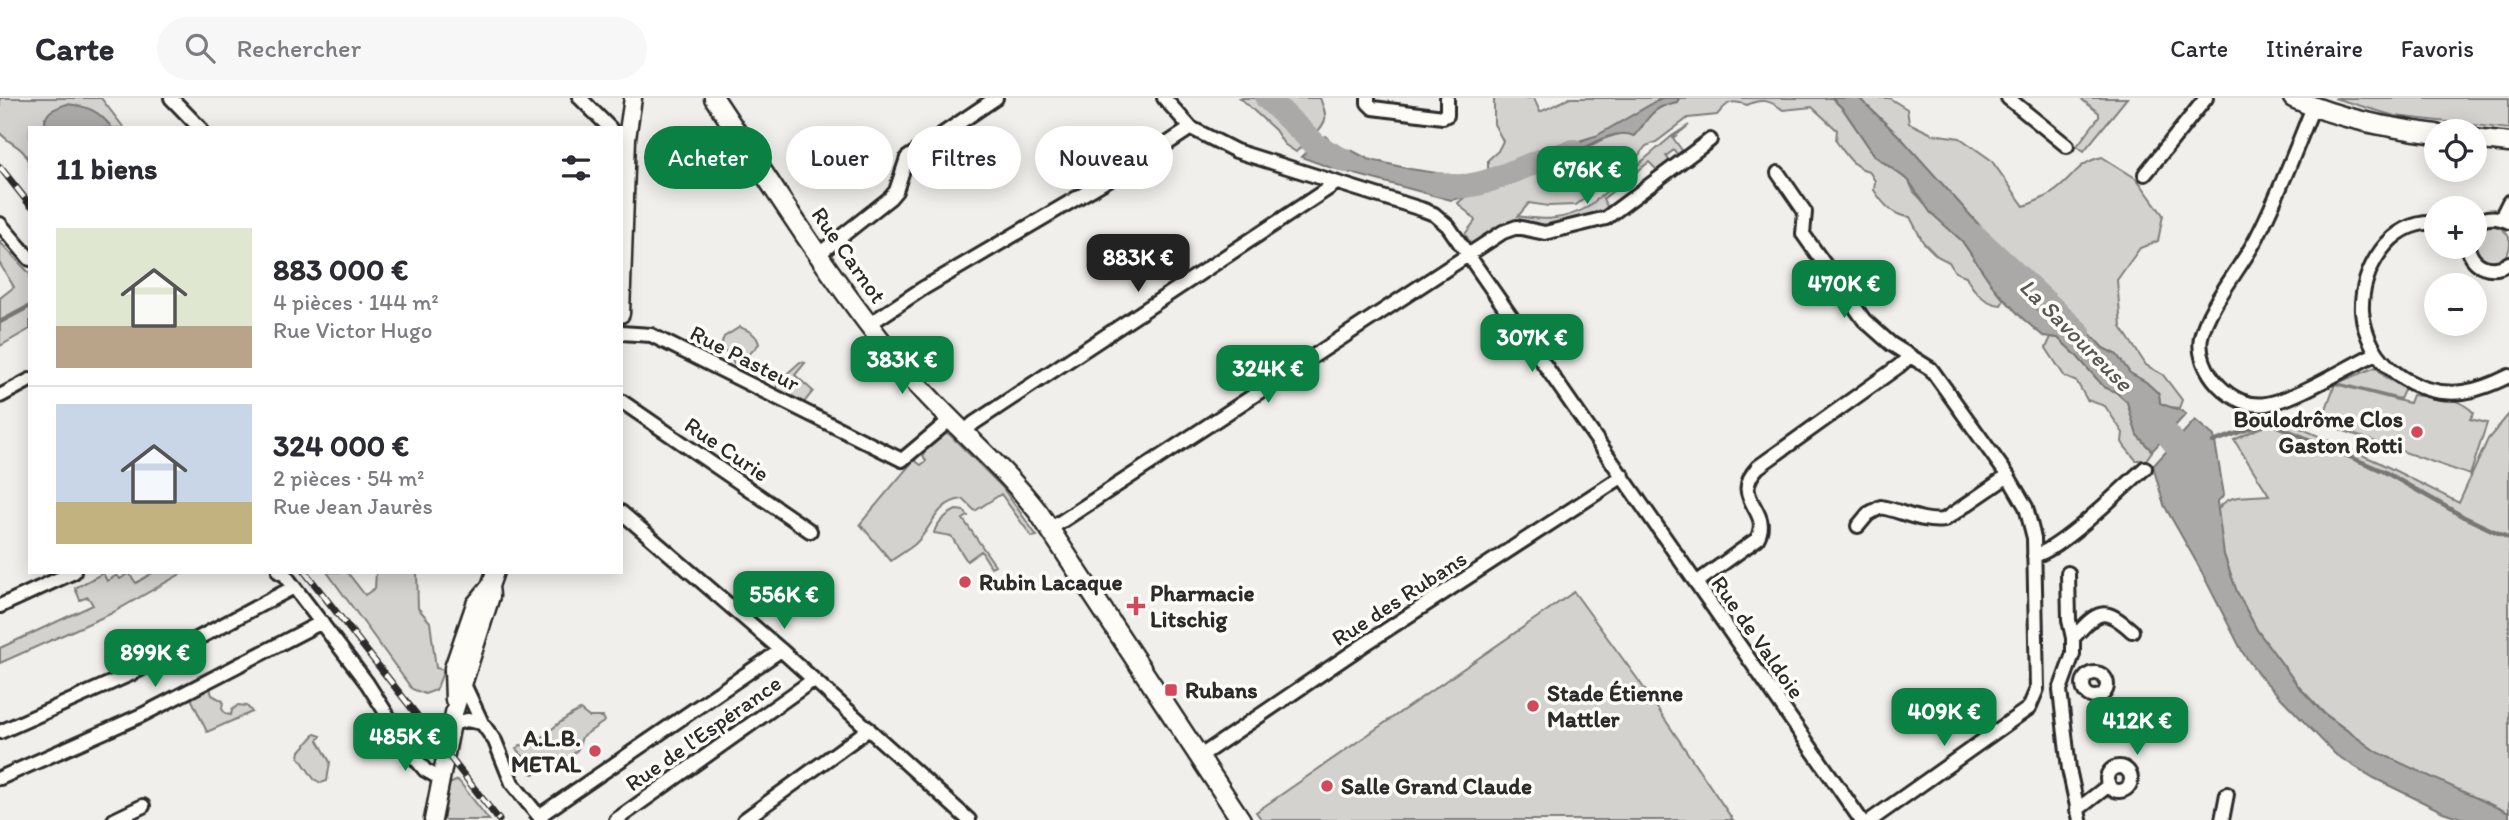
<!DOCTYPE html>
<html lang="fr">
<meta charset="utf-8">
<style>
:root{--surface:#fff;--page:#f7f7f7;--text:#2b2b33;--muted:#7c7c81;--line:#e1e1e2;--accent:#0b8043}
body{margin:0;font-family:Itim,sans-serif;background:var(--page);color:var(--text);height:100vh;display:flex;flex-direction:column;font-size:26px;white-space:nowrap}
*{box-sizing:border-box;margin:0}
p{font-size:23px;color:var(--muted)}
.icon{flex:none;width:38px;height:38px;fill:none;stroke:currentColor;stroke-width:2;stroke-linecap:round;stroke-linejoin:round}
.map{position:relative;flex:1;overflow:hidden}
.drawer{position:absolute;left:28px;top:28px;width:595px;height:448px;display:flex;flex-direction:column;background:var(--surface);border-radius:0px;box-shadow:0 4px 18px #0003}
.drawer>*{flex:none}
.banner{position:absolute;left:644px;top:28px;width:665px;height:63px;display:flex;gap:14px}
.buttons{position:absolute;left:2424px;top:21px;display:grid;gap:14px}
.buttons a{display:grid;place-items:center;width:63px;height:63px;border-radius:50%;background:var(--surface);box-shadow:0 4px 18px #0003;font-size:35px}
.price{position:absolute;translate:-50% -60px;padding:0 16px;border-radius:14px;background:var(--accent);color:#fff;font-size:23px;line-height:46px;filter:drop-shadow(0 2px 4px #0008)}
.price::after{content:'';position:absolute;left:50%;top:42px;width:21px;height:16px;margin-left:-10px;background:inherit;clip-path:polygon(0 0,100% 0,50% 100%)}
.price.current{background:#222;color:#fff}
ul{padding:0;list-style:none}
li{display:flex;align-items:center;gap:21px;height:175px;padding:0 28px}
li+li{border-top:2px solid var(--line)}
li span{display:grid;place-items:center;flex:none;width:196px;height:140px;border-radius:0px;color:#555}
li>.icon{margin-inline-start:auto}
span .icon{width:84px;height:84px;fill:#fffc;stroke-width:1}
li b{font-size:30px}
h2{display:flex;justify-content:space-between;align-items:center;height:84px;padding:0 28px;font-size:30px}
.pill{padding:0 24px;border-radius:32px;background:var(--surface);box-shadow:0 4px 18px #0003;font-size:24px;line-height:63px}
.pill.current{background:var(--accent);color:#fff}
header{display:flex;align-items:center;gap:42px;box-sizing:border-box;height:98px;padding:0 35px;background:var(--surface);border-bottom:2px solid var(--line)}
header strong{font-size:33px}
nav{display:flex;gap:38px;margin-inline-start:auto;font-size:24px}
.search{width:490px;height:63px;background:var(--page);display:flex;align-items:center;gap:18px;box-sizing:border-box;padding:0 24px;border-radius:38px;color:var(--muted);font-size:26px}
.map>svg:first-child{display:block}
.green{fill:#d3d2cf;stroke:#7f7e7d;stroke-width:2}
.water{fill:#aaa9a7;stroke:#777775;stroke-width:2}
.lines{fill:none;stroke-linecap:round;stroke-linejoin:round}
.stream{stroke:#777775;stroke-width:4.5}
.river{stroke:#aaa9a7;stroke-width:24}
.minor-casing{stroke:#2b2b2b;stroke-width:18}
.tertiary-casing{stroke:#2b2b2b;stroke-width:21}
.secondary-casing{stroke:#2b2b2b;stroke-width:23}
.minor{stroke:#fdfcf7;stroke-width:12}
.tertiary{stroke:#fdfcf7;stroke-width:16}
.secondary{stroke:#fdfcf7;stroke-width:18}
.rail-casing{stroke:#2b2b2b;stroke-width:7}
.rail{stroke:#fdfcf7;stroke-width:4.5;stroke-dasharray:13;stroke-linecap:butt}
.poi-dot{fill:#d1495b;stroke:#fdfcf7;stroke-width:2.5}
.labels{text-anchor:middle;stroke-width:7;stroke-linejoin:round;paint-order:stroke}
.street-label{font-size:23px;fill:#2b2b2b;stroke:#fdfcf7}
.poi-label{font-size:23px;font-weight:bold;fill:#2b2b2b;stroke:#fdfcf7;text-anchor:start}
.water-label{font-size:24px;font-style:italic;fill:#575756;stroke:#fdfcf7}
</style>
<header>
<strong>Carte</strong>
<div class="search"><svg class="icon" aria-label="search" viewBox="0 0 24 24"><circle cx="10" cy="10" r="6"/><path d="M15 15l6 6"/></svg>Rechercher</div>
<nav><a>Carte</a><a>Itinéraire</a><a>Favoris</a></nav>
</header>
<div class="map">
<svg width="2509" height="722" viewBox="0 0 2509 722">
<rect width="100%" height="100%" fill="#f0efeb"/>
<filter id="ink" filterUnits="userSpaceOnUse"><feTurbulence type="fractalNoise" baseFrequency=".0143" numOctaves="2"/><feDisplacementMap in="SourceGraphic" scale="14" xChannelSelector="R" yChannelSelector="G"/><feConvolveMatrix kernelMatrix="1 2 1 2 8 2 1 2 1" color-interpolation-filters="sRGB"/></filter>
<g filter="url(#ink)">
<!-- green -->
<path class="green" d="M0,0H101L124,30H112L106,23L45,20V30H30V76C29,47 14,51 0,35Z
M1240,0H1320C1328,21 1328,22 1313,39L1303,22L1288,25V28L1307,42L1296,54L1284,46L1275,32Z
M1494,0H1534L1540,14L1570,0H1662L1597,38C1579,41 1559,52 1542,57L1543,66L1562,62L1603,41L1642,29C1649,14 1661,7 1677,4L1679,0H1832L1843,11L1875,58L1909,83L1914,94L1962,143L1995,191L2004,202L2001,207C1985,206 1972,192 1966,178L1955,174L1949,164L1937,158L1923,144L1910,119C1893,118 1883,106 1874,92L1875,83L1869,73C1853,70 1845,55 1836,43L1837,32L1812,9L1783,12C1770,2 1761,0 1747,7C1731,1 1728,4 1717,17L1688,20L1656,44L1646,48L1638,58L1613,79L1597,87L1589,97L1576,107L1548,108L1529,105L1518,118C1543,123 1565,122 1588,109L1672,38L1689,27L1673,40L1684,55L1679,59L1674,52L1666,58L1671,65L1660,75L1649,64L1603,101L1609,112L1545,129L1508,124L1472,147L1465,136L1475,123C1471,114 1463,113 1458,105L1465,99L1471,80L1488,76V62L1498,53L1503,43L1494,26Z
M1859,0H1889L1907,11L1909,25L1932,36L1960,40L1991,62L2024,108C2037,103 2050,98 2060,89C2077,75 2078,65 2102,59L2137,81L2163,117L2158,143L2140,150L2117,182L2121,229L2146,267L2163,277L2182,302L2179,310L2169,309L2160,305L2159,296L2146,284L2130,275L2117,257L2103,250L2066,210L2041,217L2003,177L1997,147L1901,40Z
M2080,0H2127L2084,53L2077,48L2099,19V15Z
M2334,0H2509V31L2395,18Z
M2474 146a18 18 0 1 1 36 0a18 18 0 1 1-36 0Z
M0,144L30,176V231L0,248V200L14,189L0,166Z
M740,229C749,233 757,236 759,246L741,265H734L721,247L724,239Z
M2051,239L2058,240L2076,257L2104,289L2116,294L2127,304L2137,337L2152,353L2146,362H2136L2125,349L2122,344L2123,335L2105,308L2087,302L2077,284L2065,279L2046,250Z
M800,264L805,265L795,277L813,293L802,307H798L795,302L782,298L776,292L778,284Z
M2376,269L2386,280L2405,290L2400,301L2337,285Z
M2335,286L2409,305L2412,297C2436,300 2457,297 2474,315L2470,321L2487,325L2470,377L2321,325Z
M2509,316V718L2375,653L2324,615L2299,589L2257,532L2237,494L2224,457L2209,427C2224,393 2236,400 2269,397L2234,342L2257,331L2282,322L2378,364L2459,405L2488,341Z
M944,335L949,336L1002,389L1037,438L1032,439L1001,396L975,413L963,401C935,404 933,430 915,446C908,452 899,457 891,463L860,426L914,362L921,367L926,363L922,355Z
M956,412L964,413L968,418L963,421L995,467L991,469L981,453L967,463L951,438L934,435C936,425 947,416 956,412Z
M154,474H184L110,516L0,565V550L93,507L88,499L80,502L75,490L103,475L107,483L117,477L120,481L129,475L136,485Z
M327,474H347L365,497L375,490L376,474H417L418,510L430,524L436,570L444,572L436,592L425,596L412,591Z
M1574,494L1639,583L1733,722H1262L1256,714Z
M204,589L210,590L212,597L223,603L222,611L226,616L231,617L232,612L238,607L247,608L252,614L207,634L190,598Z
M580,612L589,619H603L605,623L582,639L578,651L567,664L558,667L550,665L534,676L529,674L524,659L516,651L520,647L531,648C548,636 560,621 580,612Z
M315,636L321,638L318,642L330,664L327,683L321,685L314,681L299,659L300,653Z
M458,682L489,722H443L449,686Z"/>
<!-- water -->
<path class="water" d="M1662,0H1679L1677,4C1650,9 1650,20 1634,38C1612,28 1585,52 1565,60C1558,63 1550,64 1543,66L1542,57L1550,49C1568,53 1580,41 1596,38Z
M1832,0H1859L1901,40L1997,147L2003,177L2041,216L2066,210L2103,250L2117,257L2130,275L2146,284L2159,296L2160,305C2169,310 2178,309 2186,316L2152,353L2137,337L2127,304L2116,294L2104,289L2076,257L2058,240L2043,238L2022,220L1995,191L1962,143L1930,114L1909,83L1875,58L1843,11Z
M67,6C88,8 99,13 112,30H45C44,13 53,11 67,6Z
M1325,38L1339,51L1351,52L1368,61L1410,71L1471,80L1465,99L1451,102L1329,69L1301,59Z
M2195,322L2214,338L2224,397L2217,404L2224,457L2237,494L2257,532L2299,589L2323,615L2375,653L2509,715V722H2467L2443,714L2374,680L2336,657L2259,577L2243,555L2197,465L2164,407L2153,368Z"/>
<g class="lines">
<!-- stream -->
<path class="stream" d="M0,224L30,208
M2213,344L2268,324L2383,373L2464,419L2509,440"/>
<!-- river -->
<path class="river" d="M1267,0L1317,48L1345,63
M1438,86C1474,95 1504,76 1537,64C1549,59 1562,57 1574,53
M1975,138L2079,235
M2148,311L2182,355L2184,375"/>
<defs>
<path id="minor" d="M171,0L200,30
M580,0L610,30
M1164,0L1191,30L1236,53L1421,111L1434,116L1448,128L1861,722
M1368,0V5L1373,10L1443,19L1447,17V0
M2008,0L2067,48
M2313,9C2295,53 2278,99 2256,141C2241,170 2208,208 2201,239C2195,272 2232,312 2266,306C2297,301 2347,269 2377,255
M1778,75L1805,114L1803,136L1864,222L1891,246L1931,271L2008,378L2026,409L2034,440L2037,591L2029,610L1871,722
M2145,76L2206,0
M2501,120L2509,104
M2436,125C2391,121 2360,172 2362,213C2366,264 2414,300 2463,294C2479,292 2495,285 2509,278
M0,126L30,161
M2474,127C2485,117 2497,118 2509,124
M2468,149C2472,169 2492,176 2509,165
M819,156L890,100L896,93L907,60L996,0
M868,227L922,191L1150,57L1191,30
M621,235L651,237L902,362L951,321
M0,298L30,282
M621,303L810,433
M964,334L974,325L1335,86
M621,414L781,552L969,722
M1858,428L1868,416L1881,409C1902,413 1922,425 1944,422L2008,378
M1050,431L1503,134L1517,129L1545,135L1606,120L1710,42
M2034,458C2063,450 2120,392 2145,370
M279,474L285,477L367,585L414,659L425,672L441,681
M1696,485L1757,441C1774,412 1728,401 1758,369L1899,268L1909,259
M0,508L74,474
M2073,540C2098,513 2103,507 2132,533
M2083 587a12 12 0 1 1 24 0a12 12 0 1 1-24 0Z
M463,584L482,625
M2060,592L2069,671L2080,722
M2060,592L2073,556V540L2069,522L2068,475
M452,626L467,622L482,625L495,643L512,685L542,722
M0,634L133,575L294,489
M1199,659L1365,546L1623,378
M2107 681a12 12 0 1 1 24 0a12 12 0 1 1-24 0Z
M0,680L142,617L322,524
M2077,712L2109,687
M539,718L781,552
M114,722L143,708
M616,722L813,582
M744,722L869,631
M2222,722L2227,696"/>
<path id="tertiary" d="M621,216L627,40L633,0
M454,602L453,570L475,506L490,488L495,474
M433,722L454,615L491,498L490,488"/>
<path id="secondary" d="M714,0C775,91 833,186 904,271C946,322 998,362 1039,415L1241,722
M2293,0C2339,21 2386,29 2436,36
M2474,41L2509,45"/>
</defs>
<!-- minor casing -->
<use href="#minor" class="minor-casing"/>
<!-- tertiary casing -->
<use href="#tertiary" class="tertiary-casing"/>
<!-- secondary casing -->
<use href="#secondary" class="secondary-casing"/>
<!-- minor -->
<use href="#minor" class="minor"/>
<!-- tertiary -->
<use href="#tertiary" class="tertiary"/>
<!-- secondary -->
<use href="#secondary" class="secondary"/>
<defs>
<path id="rail" d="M0,69L30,107
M305,474L499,722"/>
</defs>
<!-- rail casing -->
<use href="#rail" class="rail-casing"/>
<!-- rail -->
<use href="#rail" class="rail"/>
</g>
</g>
<!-- markers -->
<g class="poi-dot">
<circle cx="2417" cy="334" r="7"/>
<circle cx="965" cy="484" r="7"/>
<path d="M1132.5 497.5h7v7h7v7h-7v7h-7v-7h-7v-7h7z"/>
<rect x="1164" y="585" width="14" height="14" rx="3.5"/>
<circle cx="1533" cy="608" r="7"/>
<circle cx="595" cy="653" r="7"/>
<circle cx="1327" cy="688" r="7"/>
</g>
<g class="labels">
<!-- street labels -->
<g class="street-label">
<text transform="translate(849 157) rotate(55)" y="8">Rue Carnot</text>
<text transform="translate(745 260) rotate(27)" y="8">Rue Pasteur</text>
<text transform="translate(727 351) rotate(34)" y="8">Rue Curie</text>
<text transform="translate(1399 500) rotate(-33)" y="8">Rue des Rubans</text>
<text transform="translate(1758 539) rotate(55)" y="8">Rue de Valdoie</text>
<text transform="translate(703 635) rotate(-35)" y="8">Rue de l'Espérance</text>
</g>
<!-- poi labels -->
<g class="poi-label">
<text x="2403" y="329" text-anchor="end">Boulodrôme Clos<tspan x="2403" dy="26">Gaston Rotti</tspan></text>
<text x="979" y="492">Rubin Lacaque</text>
<text x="1150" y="503">Pharmacie<tspan x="1150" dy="26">Litschig</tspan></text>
<text x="1185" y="600">Rubans</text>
<text x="1547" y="603">Stade Étienne<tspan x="1547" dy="26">Mattler</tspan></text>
<text x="581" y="648" text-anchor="end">A.L.B.<tspan x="581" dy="26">METAL</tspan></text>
<text x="1341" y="696">Salle Grand Claude</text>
</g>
<!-- water labels -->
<g class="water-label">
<text transform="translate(2076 237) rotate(45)" y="8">La Savoureuse</text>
</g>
</g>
</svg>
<div class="buttons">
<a><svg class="icon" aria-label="locate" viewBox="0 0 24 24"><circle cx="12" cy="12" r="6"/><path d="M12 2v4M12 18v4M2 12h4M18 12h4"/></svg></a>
<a>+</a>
<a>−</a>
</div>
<b class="price" style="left:1587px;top:108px">676K €</b>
<b class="price current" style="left:1138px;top:196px">883K €</b>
<b class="price" style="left:1844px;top:222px">470K €</b>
<b class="price" style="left:1532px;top:276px">307K €</b>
<b class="price" style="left:902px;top:298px">383K €</b>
<b class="price" style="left:1268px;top:307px">324K €</b>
<b class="price" style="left:784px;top:533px">556K €</b>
<b class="price" style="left:155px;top:591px">899K €</b>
<b class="price" style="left:1944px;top:650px">409K €</b>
<b class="price" style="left:2137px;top:659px">412K €</b>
<b class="price" style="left:405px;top:675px">485K €</b>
<div class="banner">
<a class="pill current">Acheter</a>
<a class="pill">Louer</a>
<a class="pill">Filtres</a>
<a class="pill">Nouveau</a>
</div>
<section class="drawer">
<h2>11 biens<svg class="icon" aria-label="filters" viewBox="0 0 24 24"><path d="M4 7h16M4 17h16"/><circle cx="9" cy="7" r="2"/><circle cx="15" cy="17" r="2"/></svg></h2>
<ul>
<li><span style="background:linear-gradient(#dfe7d0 70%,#b9a48a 0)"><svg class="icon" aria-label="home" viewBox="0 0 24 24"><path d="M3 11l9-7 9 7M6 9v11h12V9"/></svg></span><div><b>883 000 €</b><p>4 pièces · 144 m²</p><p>Rue Victor Hugo</p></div></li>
<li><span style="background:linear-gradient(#c9d6e8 70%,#c2b280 0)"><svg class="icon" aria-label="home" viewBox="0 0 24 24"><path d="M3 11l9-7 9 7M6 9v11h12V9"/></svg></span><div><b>324 000 €</b><p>2 pièces · 54 m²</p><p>Rue Jean Jaurès</p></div></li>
</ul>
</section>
</div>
